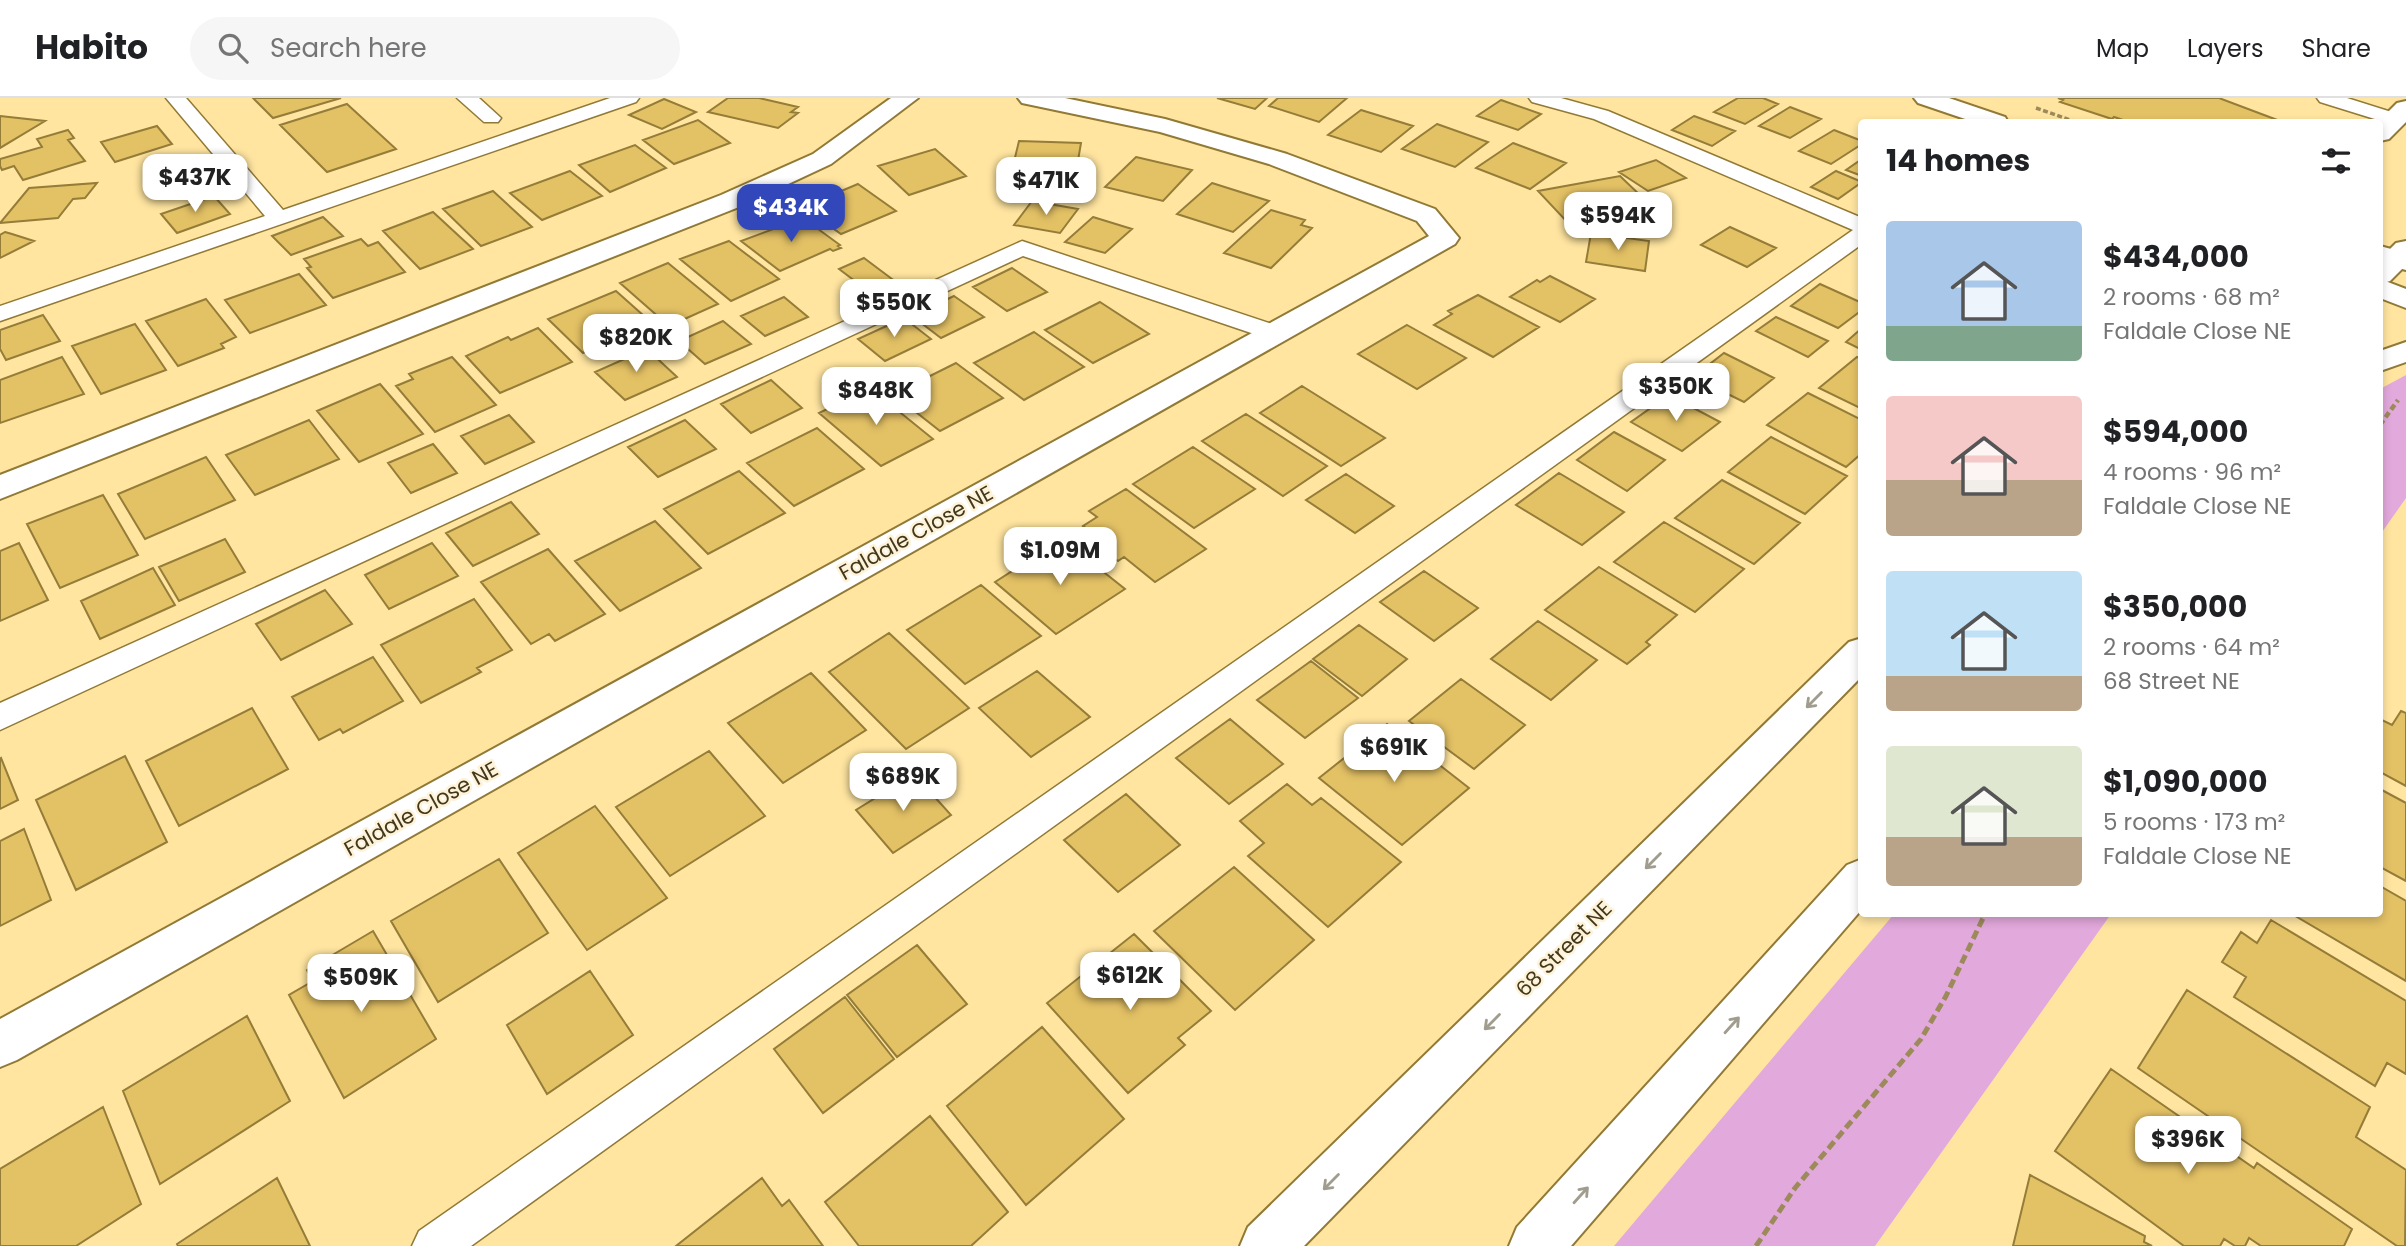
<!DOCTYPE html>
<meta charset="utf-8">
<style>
:root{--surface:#fff;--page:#f6f6f6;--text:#202124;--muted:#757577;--line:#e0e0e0;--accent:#3248ba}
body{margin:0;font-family:Poppins,sans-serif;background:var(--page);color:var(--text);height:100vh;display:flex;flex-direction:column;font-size:26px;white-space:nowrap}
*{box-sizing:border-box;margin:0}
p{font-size:23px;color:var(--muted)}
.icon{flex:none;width:38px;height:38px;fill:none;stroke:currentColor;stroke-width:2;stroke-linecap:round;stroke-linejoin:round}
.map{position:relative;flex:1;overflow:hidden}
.details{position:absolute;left:1858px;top:21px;width:525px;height:798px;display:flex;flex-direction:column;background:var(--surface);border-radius:7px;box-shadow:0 4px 10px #0003}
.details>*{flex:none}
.price{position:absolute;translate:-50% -60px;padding:0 16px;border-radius:14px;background:#fff;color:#222;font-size:23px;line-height:46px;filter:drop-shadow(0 2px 4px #0008)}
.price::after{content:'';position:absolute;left:50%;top:42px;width:21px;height:16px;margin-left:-10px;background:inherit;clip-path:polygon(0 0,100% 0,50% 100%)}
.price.current{background:var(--accent);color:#fff}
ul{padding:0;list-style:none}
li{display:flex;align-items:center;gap:21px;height:175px;padding:0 28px}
li span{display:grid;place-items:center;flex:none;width:196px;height:140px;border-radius:7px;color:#555}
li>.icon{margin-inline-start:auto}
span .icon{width:84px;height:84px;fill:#fffc;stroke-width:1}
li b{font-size:30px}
h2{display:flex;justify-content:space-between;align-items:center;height:84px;padding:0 28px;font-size:30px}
header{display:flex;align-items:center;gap:42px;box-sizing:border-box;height:98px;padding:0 35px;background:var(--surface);border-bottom:2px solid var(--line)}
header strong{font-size:33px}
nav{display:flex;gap:38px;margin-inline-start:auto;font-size:24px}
.search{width:490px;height:63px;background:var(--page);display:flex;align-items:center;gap:18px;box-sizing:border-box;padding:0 24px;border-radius:38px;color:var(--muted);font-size:26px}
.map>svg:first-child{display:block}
.green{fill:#e2a9dc}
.building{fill:#e3c165;stroke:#947c39;stroke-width:2}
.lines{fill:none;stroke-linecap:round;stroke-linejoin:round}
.service-casing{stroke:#917936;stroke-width:3}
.minor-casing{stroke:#917936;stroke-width:4}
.tertiary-casing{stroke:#917936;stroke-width:4}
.secondary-casing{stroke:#917936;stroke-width:4}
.path-far2{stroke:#9c8a5b;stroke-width:3.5;stroke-dasharray:5 2.5;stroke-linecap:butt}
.path-far1{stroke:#9c8a5b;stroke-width:4.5;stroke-dasharray:6 3.5;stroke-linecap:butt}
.path{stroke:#9c8a5b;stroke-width:5;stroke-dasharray:9 4.5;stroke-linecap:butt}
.service{fill:#fff;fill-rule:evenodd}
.minor{fill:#fff;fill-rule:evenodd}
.tertiary{fill:#fff;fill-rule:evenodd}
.secondary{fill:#fff;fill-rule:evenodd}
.oneway{stroke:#a09c8e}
.labels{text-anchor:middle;stroke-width:5;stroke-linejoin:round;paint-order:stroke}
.street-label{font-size:21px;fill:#42381c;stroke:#fef3d9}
</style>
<header>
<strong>Habito</strong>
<div class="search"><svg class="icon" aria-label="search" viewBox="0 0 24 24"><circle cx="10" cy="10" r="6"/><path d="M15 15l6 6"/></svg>Search here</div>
<nav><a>Map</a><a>Layers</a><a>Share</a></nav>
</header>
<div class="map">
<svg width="2406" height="1148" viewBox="0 0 2406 1148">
<rect width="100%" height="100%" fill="#ffe5a0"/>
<!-- green -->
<path class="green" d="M2406,277V400L2380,437V291Z
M1894,816H2111L1875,1148H1614Z"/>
<!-- building -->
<path class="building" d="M253,0H341L273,20Z
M728,0H759L798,9L791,14L798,15L778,30L708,14Z
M1217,0H1267L1255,11Z
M1278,0H1347L1319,24L1269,8Z
M1738,0H1763L1778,6L1745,26L1714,14Z
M2058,0H2219L2280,23L2129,24L2114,19L2112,21L2060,4L2063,2Z
M664,1L696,14L662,31L629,17Z
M1501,2L1541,16L1518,32L1477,18Z
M347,6L396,51L327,74L280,27Z
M1790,9L1821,21L1790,40L1759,28Z
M1361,12L1413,28L1381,54L1328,37Z
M0,18L45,23L0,50Z
M1694,18L1735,33L1712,48L1672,32Z
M698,22L730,45L674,66L643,42Z
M1437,26L1488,44L1455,69L1402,51Z
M157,28L172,46L115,64L101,44Z
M68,32L74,40L68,42L85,63L23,82L14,68L2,72L0,68V61L42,49L37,41Z
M1834,32L1862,43V46L1831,66L1799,53Z
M1019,43L1081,45L1073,92L1031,91L1034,77L1011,76Z
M1513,45L1566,65L1530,91L1476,70Z
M635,47L666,70L610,94L579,67Z
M935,51L966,78L909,97L878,68Z
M1136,59L1192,72L1163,103L1105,89Z
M1862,61V78L1846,72Z
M1656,62L1686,80L1648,93L1619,74Z
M570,73L602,98L542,122L510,95Z
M1836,73L1862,84L1838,101L1811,89Z
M1620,78L1642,99L1622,102L1634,114L1569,126L1538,93Z
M97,85L85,100L73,101L58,120L0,125L29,90Z
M1212,85L1269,103L1233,134L1177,116Z
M858,86L896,113L841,136L803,109Z
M493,93L532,129L481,148L443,111Z
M214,98L230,116L177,135L161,116Z
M1032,103L1078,111L1060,135L1014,127Z
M1271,112L1305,122L1301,127L1312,130L1271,170L1224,155Z
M433,114L473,151L420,171L383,133Z
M323,119L343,138L291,157L272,138Z
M1093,119L1132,131L1105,155L1065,144Z
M803,120L840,147L838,148L841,150L833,153L830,151L780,173L741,143Z
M1730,129L1776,150L1747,169L1701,147Z
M5,134L12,136L34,143L0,160V137Z
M1591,135L1649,143L1645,173L1586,164Z
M361,141L368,148L378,144L405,174L333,200L307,170L311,169L304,161Z
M729,143L779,181L731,203L680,161Z
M864,160L892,181L867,192L839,171Z
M668,165L718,206L669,228L620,185Z
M1012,170L1047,194L1007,213L973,189Z
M299,176L326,207L250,235L225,202Z
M1550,178L1595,201L1560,224L1510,199L1537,182L1540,184Z
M1820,186L1862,205V212L1838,230L1791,208Z
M616,193L653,226L583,255L548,221Z
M1478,197L1539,229L1493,259L1434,227L1452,216L1448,213Z
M954,198L984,219L941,240L912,218Z
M784,199L808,219L765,238L741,218Z
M206,201L236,239L221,246L224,250L178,268L146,223Z
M1100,204L1149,236L1093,265L1045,232Z
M43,217L60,243L6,262L0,251V232Z
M1776,219L1828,243L1808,259L1756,233Z
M904,220L931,241L885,263L858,241Z
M723,223L751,246L705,266L679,243Z
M135,226L166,272L101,296L72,248Z
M1407,227L1466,260L1417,291L1358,256Z
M538,230L572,264L500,295L466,258L508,239L511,242Z
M1862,230V252L1846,244Z
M1034,234L1084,269L1024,302L974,265Z
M647,251L677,279L625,302L595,274Z
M1724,255L1774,280L1744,304L1693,279Z
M62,259L84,296L0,325V282Z
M452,259L496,307L435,334L396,288L413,281L409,276Z
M1857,259L1862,261V311L1819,290Z
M956,265L1003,300L940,333L893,296L898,294L884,283L906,272L920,283Z
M771,282L802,310L751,335L721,306Z
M380,286L423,336L359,364L317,313Z
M1302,288L1385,340L1341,368L1260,315Z
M870,290L933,341L881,368L819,315Z
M1808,295L1862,322V355L1846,369L1767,327Z
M1669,297L1720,324L1682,353L1631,324Z
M1246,316L1327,368L1283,398L1202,343Z
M509,317L534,344L485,366L461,338Z
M309,322L339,361L255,397L226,357Z
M685,322L716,351L658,379L628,349Z
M817,330L864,371L794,408L747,365Z
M1614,334L1665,362L1627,393L1577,362Z
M1771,339L1847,378L1805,416L1728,374Z
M433,346L457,375L411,395L388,365Z
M1193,349L1255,391L1194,430L1133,386Z
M206,359L235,402L145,441L118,396Z
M739,373L785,415L708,456L664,411Z
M1559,375L1624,414L1582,447L1516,407Z
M1346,376L1394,408L1355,435L1306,402Z
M1722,382L1800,425L1754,466L1675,420Z
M1126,391L1206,451L1155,484L1124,459L1118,463L1105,453L1111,449L1083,428L1097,419L1089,413Z
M103,397L138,457L60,490L27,426Z
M511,404L539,436L473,468L446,435Z
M655,423L701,470L620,513L575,463Z
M1664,424L1744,471L1695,514L1614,464Z
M225,441L245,474L179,503L159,469Z
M19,445L48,502L0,523V453Z
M432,445L458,478L389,511L365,477Z
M1067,445L1125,491L1056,536L995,484L1037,457L1041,460Z
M548,451L605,516L555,543L549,536L531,546L481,484Z
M1599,469L1677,517L1646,544L1650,547L1627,566L1545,512Z
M153,470L175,507L100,541L81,503Z
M1424,473L1478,510L1434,543L1380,504Z
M981,487L1041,538L965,586L907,532Z
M325,492L352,526L281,562L256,526Z
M474,501L512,552L477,570L481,574L421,605L381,547Z
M1538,523L1597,562L1551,602L1491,561Z
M1359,527L1407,561L1362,598L1313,561Z
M889,535L969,610L906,651L829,574Z
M373,559L403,603L343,635L340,631L319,642L292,599Z
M1311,563L1358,600L1305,640L1257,602Z
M1037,573L1090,619L1031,659L979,610Z
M811,575L866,632L783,685L728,625Z
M1461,581L1525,627L1474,671L1409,623Z
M252,610L288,671L179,728L146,663Z
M2401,613L2406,615V688L2380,674V621L2392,627Z
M1230,621L1283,666L1229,706L1176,660Z
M1387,626L1469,690L1402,747L1319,680Z
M709,653L765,718L670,778L616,709Z
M125,658L167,744L76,792L36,702Z
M1,660L18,702L0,711V661Z
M914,676L951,717L893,755L856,712Z
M1287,686L1312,707L1321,700L1401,764L1328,829L1248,758L1264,745L1240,723Z
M2380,691L2406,705V783L2380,769Z
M1126,696L1180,747L1118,794L1064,742Z
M595,708L667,800L587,852L518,755Z
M24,731L51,802L0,828V743Z
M499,761L548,835L438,904L391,823Z
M1234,769L1314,842L1235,912L1154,833Z
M2380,788L2406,803V883L2292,816H2380Z
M2271,822L2406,903V976L2387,965L2375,988L2234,899L2246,879L2222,864L2241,834L2257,845Z
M373,833L436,941L344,1000L289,897L313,883L307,872Z
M1134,836L1211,913L1178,940L1185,947L1128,995L1047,905Z
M917,847L967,906L897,959L847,897Z
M590,873L633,937L547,996L507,927Z
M2187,892L2370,1009L2356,1039L2406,1072L2405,1148H2397L2138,970Z
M845,899L894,961L823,1015L774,951Z
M247,918L290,1003L160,1086L123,993Z
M1042,929L1124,1021L1026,1107L947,1008Z
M2111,971L2254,1070L2257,1065L2352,1131L2344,1148H2261L2249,1140L2245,1148H2235L2224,1141L2220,1148H2184L2055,1053Z
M103,1009L141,1106L76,1148H0V1071Z
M930,1018L1008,1114L971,1148H859L825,1104Z
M2030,1077L2145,1138L2144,1144L2152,1148H2013Z
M277,1080L310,1148H178L177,1146Z
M762,1080L782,1108L789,1102L823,1148H676Z"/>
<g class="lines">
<defs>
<path id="service" d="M166,0H186L283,112L610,0H639L636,4L0,223V208L265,118Z
M457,0H479L501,20L498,24H484Z
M1529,0H1561L1608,13L1862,120V146L471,1148H412L419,1133L1853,132L1594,21L1532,4Z
M2317,0H2347L2401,17L2404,21L2401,25L2394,27L2320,4Z
M1022,143L1284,230L1287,235L1284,240L1275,242L1266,240L1023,158L0,632V605Z"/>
<path id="minor" d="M891,0H918L831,66L739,109L0,401V377L721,97L813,56Z
M1018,0H1065L1165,21L1287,56L1435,111L1459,140L1455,146L17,962L0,969V921L1429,138L1417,123L1269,66L1160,34L1022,5Z"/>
<path id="tertiary" d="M1914,0H1949L2005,19L2008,24H1974L1918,5Z
M2380,148L2406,155V172L2380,165Z
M2380,181L2406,191V210L2380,200Z"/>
<path id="secondary" d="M2406,3V24L2389,41L2380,43V24H2378L2397,5Z
M2406,143V167L2390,183L2380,186V161L2396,145Z
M2406,244V264L2380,273V253Z
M1862,540V578L1304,1148H1240L1248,1129L1849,544Z
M1862,761V811L1571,1148H1509L1517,1129L1847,767Z"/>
</defs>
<!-- service casing -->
<use href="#service" class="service-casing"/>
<!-- minor casing -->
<use href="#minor" class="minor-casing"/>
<!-- tertiary casing -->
<use href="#tertiary" class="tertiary-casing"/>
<!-- secondary casing -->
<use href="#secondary" class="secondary-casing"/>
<!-- path-far2 -->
<path class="path-far2" d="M2036,10L2076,24"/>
<!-- path-far1 -->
<path class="path-far1" d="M2380,327L2398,302"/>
<!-- path -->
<path class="path" d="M1756,1148L1795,1090L1921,941L1946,898L1985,816"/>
<!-- service -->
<use href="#service" class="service"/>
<!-- minor -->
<use href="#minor" class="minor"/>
<!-- tertiary -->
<use href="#tertiary" class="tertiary"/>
<!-- secondary -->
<use href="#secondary" class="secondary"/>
</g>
<!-- one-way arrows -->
<defs><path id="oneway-shaft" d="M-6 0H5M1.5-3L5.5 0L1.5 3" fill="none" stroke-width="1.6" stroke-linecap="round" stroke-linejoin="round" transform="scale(1.75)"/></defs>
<g class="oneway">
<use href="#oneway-shaft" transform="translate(1814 602) rotate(135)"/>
<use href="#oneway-shaft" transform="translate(1653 763) rotate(135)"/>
<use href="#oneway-shaft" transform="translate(1492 924) rotate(135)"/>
<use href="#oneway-shaft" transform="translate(1732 927) rotate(-48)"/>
<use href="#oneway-shaft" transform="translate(1331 1084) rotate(135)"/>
<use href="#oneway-shaft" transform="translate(1581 1097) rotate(-48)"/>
</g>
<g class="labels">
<!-- street labels -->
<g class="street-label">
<text transform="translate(916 435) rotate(-29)" y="7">Faldale Close NE</text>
<text transform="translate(421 711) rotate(-29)" y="7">Faldale Close NE</text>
<text transform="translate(1564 851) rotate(-45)" y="7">68 Street NE</text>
</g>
</g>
</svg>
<b class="price" style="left:195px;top:116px">$437K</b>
<b class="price" style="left:1046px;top:119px">$471K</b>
<b class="price current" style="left:791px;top:146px">$434K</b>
<b class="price" style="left:1618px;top:154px">$594K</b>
<b class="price" style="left:894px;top:241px">$550K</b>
<b class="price" style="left:636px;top:276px">$820K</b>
<b class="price" style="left:1676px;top:325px">$350K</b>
<b class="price" style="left:876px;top:329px">$848K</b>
<b class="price" style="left:1060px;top:489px">$1.09M</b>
<b class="price" style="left:1394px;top:686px">$691K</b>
<b class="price" style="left:903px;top:715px">$689K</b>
<b class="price" style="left:1130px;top:914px">$612K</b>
<b class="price" style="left:361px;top:916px">$509K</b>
<b class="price" style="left:2188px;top:1078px">$396K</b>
<section class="details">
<h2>14 homes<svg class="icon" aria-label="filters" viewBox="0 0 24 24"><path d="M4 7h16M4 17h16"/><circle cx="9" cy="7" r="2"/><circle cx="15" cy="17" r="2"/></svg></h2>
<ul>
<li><span style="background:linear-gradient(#a9c7e8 75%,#7fa58c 0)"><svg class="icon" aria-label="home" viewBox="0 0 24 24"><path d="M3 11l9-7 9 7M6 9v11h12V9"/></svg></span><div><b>$434,000</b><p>2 rooms · 68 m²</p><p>Faldale Close NE</p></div></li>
<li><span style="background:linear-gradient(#f6c9c9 60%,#b9a48a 0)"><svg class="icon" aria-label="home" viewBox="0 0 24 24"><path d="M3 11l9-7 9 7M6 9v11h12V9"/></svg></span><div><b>$594,000</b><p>4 rooms · 96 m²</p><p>Faldale Close NE</p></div></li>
<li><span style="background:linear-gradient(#bfe0f5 75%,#b9a48a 0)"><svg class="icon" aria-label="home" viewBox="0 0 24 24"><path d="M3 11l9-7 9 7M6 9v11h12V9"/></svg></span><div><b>$350,000</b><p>2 rooms · 64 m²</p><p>68 Street NE</p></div></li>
<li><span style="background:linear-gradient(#dfe7d0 65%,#b9a48a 0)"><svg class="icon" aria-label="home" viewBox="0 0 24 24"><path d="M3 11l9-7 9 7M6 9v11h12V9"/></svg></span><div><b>$1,090,000</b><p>5 rooms · 173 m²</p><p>Faldale Close NE</p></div></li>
</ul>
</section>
</div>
